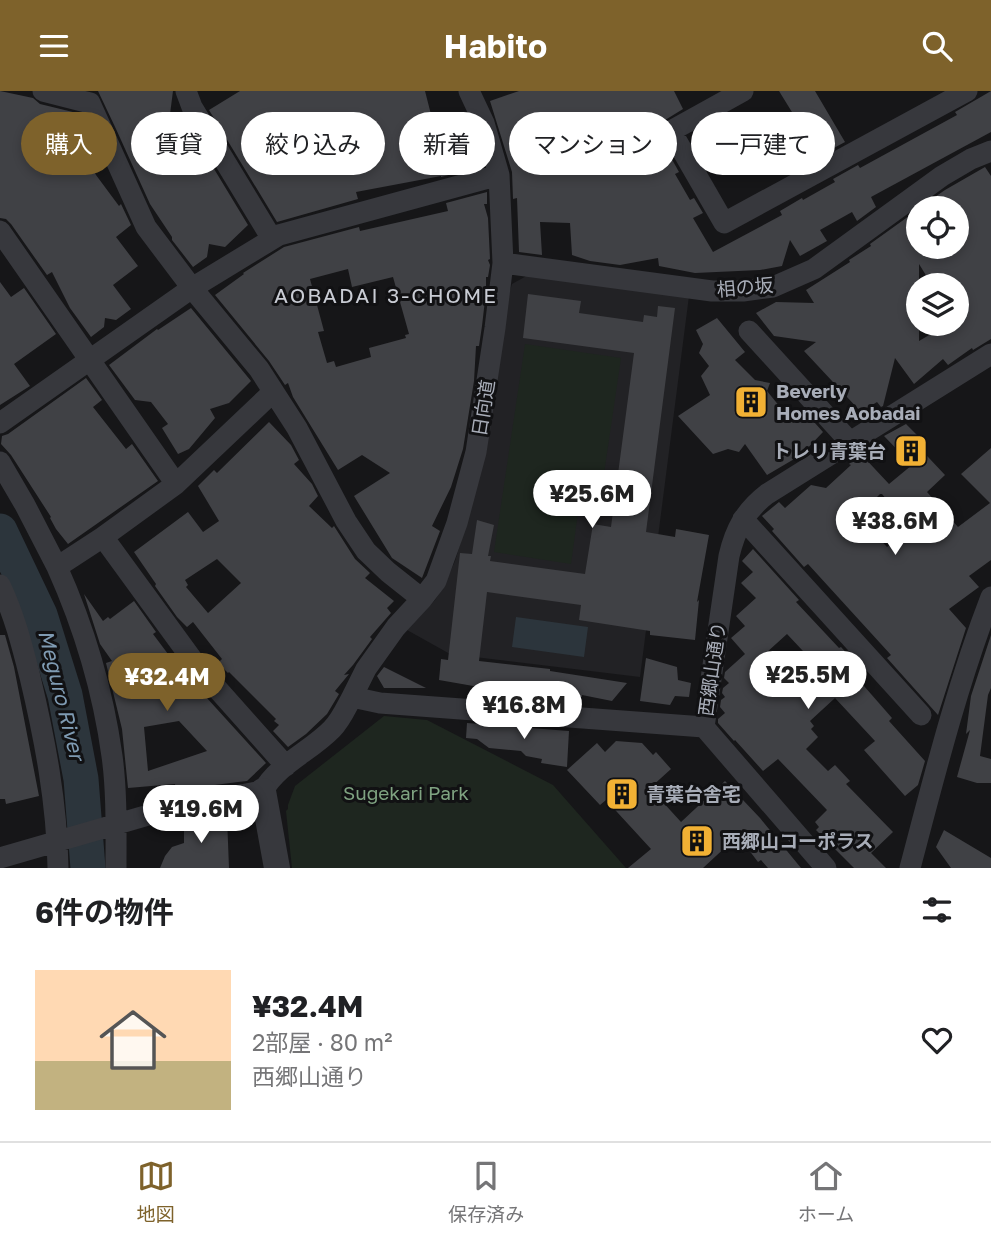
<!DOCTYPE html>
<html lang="ja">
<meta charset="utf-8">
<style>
:root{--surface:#fff;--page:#f2f2f2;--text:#202124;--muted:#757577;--line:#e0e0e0;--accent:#7e622b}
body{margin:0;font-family:"Golos Text","Noto Sans JP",sans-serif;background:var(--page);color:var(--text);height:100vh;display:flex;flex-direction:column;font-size:26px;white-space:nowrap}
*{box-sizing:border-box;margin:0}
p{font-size:23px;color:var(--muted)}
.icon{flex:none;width:38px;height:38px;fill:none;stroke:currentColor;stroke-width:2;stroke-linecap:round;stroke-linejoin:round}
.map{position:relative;height:777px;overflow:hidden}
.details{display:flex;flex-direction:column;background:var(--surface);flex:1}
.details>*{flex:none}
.top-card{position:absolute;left:21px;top:21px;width:950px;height:63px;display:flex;gap:14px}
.tools{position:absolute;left:906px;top:105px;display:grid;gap:14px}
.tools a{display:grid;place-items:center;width:63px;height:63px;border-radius:50%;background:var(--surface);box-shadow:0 4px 10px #0003;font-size:35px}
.price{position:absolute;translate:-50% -60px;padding:0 16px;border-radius:24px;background:#fff;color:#222;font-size:23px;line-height:46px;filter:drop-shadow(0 2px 4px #0008)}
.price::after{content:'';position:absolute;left:50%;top:42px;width:21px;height:16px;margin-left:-10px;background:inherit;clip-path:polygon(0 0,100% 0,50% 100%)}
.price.on{background:var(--accent);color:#fff}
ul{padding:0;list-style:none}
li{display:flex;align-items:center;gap:21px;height:175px;padding:0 35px}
li span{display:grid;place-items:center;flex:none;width:196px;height:140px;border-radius:0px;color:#555}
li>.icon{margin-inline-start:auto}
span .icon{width:84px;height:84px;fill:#fffc;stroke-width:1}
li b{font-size:30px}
h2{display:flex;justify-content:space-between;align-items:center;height:84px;padding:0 35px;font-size:30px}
.chip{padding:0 24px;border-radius:32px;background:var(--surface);box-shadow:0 4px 10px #0003;font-size:24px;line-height:63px}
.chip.on{background:var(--accent);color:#fff}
header{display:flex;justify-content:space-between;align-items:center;height:91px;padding:0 35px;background:var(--accent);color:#fff;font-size:32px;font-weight:700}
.tab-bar{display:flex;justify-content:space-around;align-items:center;height:98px;border-top:2px solid var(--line);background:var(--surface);font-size:19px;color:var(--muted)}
.tab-bar a{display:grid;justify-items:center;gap:4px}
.tab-bar .on{color:var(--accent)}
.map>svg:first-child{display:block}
.built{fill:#222225}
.green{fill:#1e261f}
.water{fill:#2c353c}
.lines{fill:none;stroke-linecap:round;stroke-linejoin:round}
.river{stroke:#2c353c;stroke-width:35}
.building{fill:#404145;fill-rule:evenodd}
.minor{stroke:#37383d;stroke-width:21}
.tertiary{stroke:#37383d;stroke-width:26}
.labels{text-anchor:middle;stroke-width:6;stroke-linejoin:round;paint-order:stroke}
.street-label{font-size:19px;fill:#a8adb8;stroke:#111113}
.poi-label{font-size:19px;font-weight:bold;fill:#a8adb8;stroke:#111113;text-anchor:start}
.park-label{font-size:19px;fill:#7fa381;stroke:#111113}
.neighbourhood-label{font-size:21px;letter-spacing:2px;fill:#c9ccd4;stroke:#111113}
.water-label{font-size:21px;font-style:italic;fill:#7f9bb3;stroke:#111113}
</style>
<header><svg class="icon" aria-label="menu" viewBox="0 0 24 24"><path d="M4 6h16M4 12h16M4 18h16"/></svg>Habito<svg class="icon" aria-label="search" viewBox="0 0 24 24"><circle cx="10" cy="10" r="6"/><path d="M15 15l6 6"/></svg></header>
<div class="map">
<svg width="991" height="777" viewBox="0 0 991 777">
<rect width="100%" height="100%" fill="#161618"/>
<!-- built -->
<path class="built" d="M530,183L689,205L640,586L450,563L407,539L435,509L443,497L455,470L468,427L504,220L512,193Z"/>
<!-- green -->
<path class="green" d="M525,253L621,267L600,410L580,407L571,473L494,461Z
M384,625L427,629L553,694L626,777H292L286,720L288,718V714L295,695Z"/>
<!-- water -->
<path class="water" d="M516,526L588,536L584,566L512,556Z"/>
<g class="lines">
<!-- river -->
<path class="river" d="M0,440L40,524L65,604L81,688L88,777"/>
</g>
<!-- building -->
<path class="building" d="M0,0L33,7L40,13L81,23L94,54L84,61L96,84L119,115L121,113L131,134L116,146L138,175L113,194L131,218L116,229L105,227L104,236L91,246L70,217L52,181L47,184L11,133L6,128L0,127Z
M98,0H173L169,31L182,25L248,134L225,156L209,153L207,166L193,176L172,149V146L150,113L116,38Z
M240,0H425L437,47L451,41L471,35L483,75L441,86V85L356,101L358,108L277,131L209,19Z
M519,0H674L683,18L657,34L658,41L660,47L679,81L675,83L690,109L694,107L703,122L693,127L713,161L782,124L780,120L802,107L803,109L835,91L833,88L858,74L860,77L957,24L955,21L991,0V41L871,106L876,116L857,130L852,121L820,139L827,150L800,165L790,149L782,175L760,179L695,182L659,175L658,167L620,174L590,170L572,164L570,132L540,131L542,164L519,161L517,107L513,108L512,81L490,10Z
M779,0H815L845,51L819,65Z
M985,76L991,85V248L973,259L972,257L948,274L943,268L914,293L895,267L883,315L881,316L877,311L861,321L804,260L816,251L774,245L756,222L776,211L814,212L806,199L850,171L849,169L871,155L870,153L909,125L919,122V156H957V117H938L932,108L945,99ZM919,173L932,194H957V233H948L919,250Z
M487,101V113H484L488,127L490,168L488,169L490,174L488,186H486V200L482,235L479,255H476L474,290L463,358L451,396L432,435L440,440L422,487L392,467L354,405L390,382L362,364L338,379L293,306L288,292L285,294L269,270L215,204L244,183L243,182L284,156L359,136L360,140L448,120L446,112ZM348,178L352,196L393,186L409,243L405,244L406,247L369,257L371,266L336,276L334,270L327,272L318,241L324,240L310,188Z
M0,191L11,206L24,197L56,243L14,273L30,295L0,314Z
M528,203L581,210L579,222L643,231L644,224L657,226L658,215L675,217L646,441L675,446L676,438L709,444L697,511L699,509L695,549L650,544V540L579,529L581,514L487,501L479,570L550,578V580L627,592L612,610L582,604V606L546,601L544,610L508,600L507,608L485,607V601H479V596L439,589L441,568L448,569L460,462L472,463L477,429L494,434L488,465H491L490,470L585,483L593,433L611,436L634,262L523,247Z
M191,217L251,290L229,312L210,318L215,327L189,358L178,363L162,337L168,333L151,311L135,309L109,274L157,238L158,239Z
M717,227L745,261L735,269L755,289L770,292L767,300L793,332L806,322L823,341L801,364L767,384L745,353L739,361L728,358L713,363L678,325L710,304L701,285L709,275L699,262L703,253L696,239Z
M86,287L102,309L93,316L126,358L132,353L158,390L68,453L56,438L50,427L51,426L11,364L1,353L2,345L8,343Z
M269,331L291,354L299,369L294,373L312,393L318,405L309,415L332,437L334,435L355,468L370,482L365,487L394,510L387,517L391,522L370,546L372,548L353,574L344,584L349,583L335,600L339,603L327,623L306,643L288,656L273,640L279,634L274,630L276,628L229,581L228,582L218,572L222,568L193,531L187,536L177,526L155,495L156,493L134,461L188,421L203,441L219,430L198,395L214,379L217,382ZM217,468L241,492L208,522L186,496L188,494L185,489Z
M906,333L918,345L913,350L945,384L927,401L958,436L990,412L961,383L991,357V469L969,485L979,496L949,518L966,537L938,624L887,567L891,564L808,473L804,476L772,440L774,438L762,425L779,411L785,417L811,394L826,397L851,374L849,373L860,362L889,393L912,374L884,345ZM880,403H882L910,437L887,456L858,425Z
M753,458L799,509L796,511L839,557L841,556L864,581L857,587L892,627L889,630L925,670L918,694L905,705L864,659L875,650L835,607L810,630L814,635L811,638L818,646L806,658L828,680L835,674L850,690L846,693L893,741L871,762L886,777H854L816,739L819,736L815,731L827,719L778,668L763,680L735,649L734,650L718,632V628L725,622L720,616L721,609L725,606L722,602L723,597L729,592L724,587L725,581L745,563L731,547L745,535L736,525L756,507L741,492L753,481L742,470ZM787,543L818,576L795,597L766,562Z
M84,503L103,530L108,526L110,528L134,510L156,541L153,543L171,567L173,565L196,595L266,672L247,690L238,691L176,699L175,693L128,697L122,638L106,572L112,570L100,553ZM179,630L207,660L148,680L144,636Z
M0,544H5L14,576L39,705L6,713L5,708H0Z
M991,544V597L988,604L980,665L991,668V692H977L957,686L970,639L966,643L971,605Z
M646,567L677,576L678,589L691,592L689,606L675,605L670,614L640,610Z
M384,576L426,597H384L377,585Z
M467,632L569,640L567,676L541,672L542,668L526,665L521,660L489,657L477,648L466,647Z
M616,650L642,652L653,664L656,661L671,678L650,697L681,731L725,690L760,727L801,777H768L761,769L758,771L739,746L731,754L730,752L703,777H628L651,758L606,709L600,714L567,679L597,652L605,661Z
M193,726H227L229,777H160L165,765L172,756L184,752V728Z
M944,739L991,767V777H951L936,756Z"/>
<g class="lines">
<!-- minor -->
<path class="minor" d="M43,0L90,12L146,136L192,197L259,278L297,337L346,430L366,460L388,481L422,508
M186,0L192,16L272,148
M743,0L671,40L724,132L967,0
M0,140L176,393
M503,172L712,200H743L773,196L814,178L942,85L971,68L991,60
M749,240L851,352
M0,332L192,197L279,144L499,84
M0,371L25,414L57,476
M743,428L921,624
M103,446L197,575L286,675
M0,494C14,523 22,554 30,586C45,649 57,712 58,777
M352,606L366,578L396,536L422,508L436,490L457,432L476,361L495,237L503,172L499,84L484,32L469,0
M704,636L729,465C735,439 745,420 767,403L991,263
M704,636L826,777
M0,767L176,716L263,700C278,673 311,660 332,638C341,629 346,617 352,606L380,612L704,636
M116,777C116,740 117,701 112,665C103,600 84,536 57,476L103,446L176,393L273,301
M910,777C934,686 957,594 991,506"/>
<!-- tertiary -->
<path class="tertiary" d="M263,700L277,777"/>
</g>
<!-- icons -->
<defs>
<symbol id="building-square" viewBox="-11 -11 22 22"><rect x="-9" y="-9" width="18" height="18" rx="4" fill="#f2b134" stroke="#111113"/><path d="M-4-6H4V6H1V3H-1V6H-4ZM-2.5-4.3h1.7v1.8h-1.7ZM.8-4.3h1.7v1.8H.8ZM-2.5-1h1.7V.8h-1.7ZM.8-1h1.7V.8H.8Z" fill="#111"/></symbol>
</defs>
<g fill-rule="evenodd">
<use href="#building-square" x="732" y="292" width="38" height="38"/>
<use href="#building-square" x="892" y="341" width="38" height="38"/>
<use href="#building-square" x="603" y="684" width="38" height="38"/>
<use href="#building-square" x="678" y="731" width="38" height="38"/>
</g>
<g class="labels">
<!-- street labels -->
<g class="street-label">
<text transform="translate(745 196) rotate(-5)" y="7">相の坂</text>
<text transform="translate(483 317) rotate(-81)" y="7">日向道</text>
<text transform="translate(712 578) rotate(-82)" y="7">西郷山通り</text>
</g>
<!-- poi labels -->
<g class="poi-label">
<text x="776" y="307">Beverly<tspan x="776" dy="22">Homes Aobadai</tspan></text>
<text x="886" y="367" text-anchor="end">トレリ青葉台</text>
<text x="646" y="710">青葉台舎宅</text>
<text x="722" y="757">西郷山コーポラス</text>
</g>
<!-- park labels -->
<g class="park-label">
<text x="406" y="709">Sugekari Park</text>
</g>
<!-- neighbourhood labels -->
<g class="neighbourhood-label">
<text x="386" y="212">AOBADAI 3-CHOME</text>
</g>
<!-- water labels -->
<g class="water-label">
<text transform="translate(61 604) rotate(76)" y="7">Meguro River</text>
</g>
</g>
</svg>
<div class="tools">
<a><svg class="icon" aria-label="locate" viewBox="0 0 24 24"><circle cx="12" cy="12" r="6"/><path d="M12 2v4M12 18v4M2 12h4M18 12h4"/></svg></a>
<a><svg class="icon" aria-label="layers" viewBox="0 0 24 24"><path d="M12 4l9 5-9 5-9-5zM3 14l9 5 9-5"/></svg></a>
</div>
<b class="price" style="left:592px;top:439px">¥25.6M</b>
<b class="price" style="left:895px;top:466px">¥38.6M</b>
<b class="price" style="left:808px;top:620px">¥25.5M</b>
<b class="price on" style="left:167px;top:622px">¥32.4M</b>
<b class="price" style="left:524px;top:650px">¥16.8M</b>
<b class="price" style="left:201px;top:754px">¥19.6M</b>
<div class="top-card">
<a class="chip on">購入</a>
<a class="chip">賃貸</a>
<a class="chip">絞り込み</a>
<a class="chip">新着</a>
<a class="chip">マンション</a>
<a class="chip">一戸建て</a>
</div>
</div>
<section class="details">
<h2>6件の物件<svg class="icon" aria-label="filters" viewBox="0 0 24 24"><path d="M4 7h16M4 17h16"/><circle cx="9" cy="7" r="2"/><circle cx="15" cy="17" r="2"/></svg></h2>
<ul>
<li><span style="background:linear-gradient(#ffd9b3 65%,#c2b280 0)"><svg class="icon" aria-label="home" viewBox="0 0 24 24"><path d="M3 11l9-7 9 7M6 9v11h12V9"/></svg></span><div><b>¥32.4M</b><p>2部屋 · 80 m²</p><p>西郷山通り</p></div><svg class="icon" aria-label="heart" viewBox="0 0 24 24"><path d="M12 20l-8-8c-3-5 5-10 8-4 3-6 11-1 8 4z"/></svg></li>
</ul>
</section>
<nav class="tab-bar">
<a class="on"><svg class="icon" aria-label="map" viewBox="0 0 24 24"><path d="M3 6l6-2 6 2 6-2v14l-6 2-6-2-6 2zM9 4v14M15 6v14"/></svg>地図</a>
<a><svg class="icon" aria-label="saved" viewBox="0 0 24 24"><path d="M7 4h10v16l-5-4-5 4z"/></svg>保存済み</a>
<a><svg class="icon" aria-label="home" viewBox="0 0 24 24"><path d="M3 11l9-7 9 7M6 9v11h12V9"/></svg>ホーム</a>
</nav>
